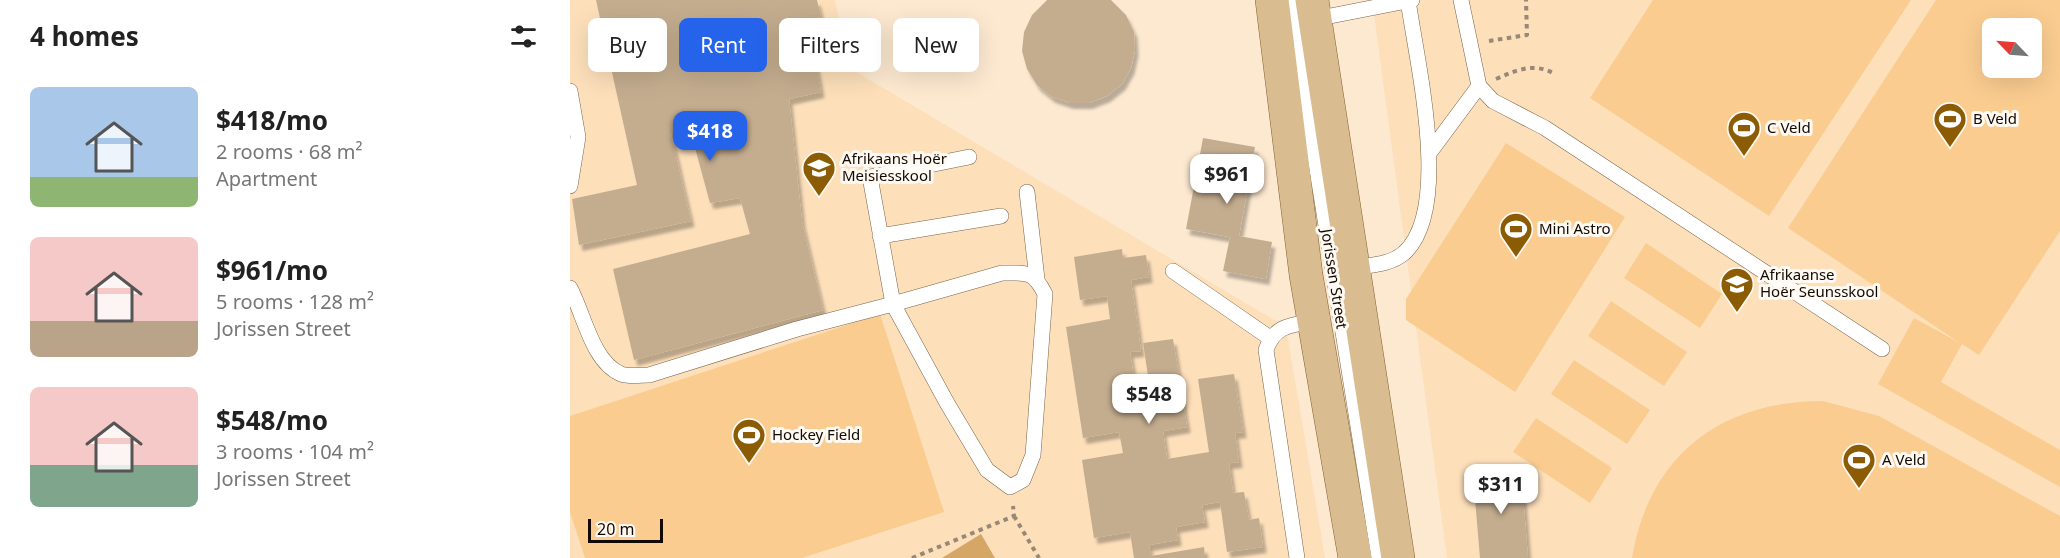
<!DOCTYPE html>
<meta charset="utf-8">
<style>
:root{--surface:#fff;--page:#f2f2f2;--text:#222;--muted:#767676;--accent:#2563eb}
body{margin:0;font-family:"Noto Sans",sans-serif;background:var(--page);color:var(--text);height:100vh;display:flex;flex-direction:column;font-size:22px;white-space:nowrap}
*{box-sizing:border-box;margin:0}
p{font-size:20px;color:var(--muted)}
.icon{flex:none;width:33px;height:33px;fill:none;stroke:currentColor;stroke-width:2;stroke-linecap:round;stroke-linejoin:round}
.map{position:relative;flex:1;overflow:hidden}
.sheet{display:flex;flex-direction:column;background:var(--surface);width:570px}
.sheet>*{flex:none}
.guide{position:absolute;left:18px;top:18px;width:570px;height:54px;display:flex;gap:12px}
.needle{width:39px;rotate:295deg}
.fabs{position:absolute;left:1412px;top:18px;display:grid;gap:12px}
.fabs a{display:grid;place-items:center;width:60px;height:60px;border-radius:9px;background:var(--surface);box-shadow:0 6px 24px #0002;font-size:30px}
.scale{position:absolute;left:18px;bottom:15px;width:75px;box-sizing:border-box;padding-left:6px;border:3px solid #120a02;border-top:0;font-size:16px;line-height:21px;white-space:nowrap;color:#120a02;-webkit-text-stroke:4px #fef9f2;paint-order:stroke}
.price{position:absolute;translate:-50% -51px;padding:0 14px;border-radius:12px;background:#fff;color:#222;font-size:20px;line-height:39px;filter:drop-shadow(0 2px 3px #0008)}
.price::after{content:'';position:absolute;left:50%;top:36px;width:18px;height:14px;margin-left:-9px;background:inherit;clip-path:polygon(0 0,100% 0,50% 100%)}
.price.active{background:var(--accent);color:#fff}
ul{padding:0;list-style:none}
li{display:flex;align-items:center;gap:18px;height:150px;padding:0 30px}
li span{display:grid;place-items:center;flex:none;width:168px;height:120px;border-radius:9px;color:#555}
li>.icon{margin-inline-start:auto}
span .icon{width:72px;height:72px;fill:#fffc;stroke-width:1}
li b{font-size:26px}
h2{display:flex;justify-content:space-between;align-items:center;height:72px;padding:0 30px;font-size:26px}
.pill{padding:0 21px;border-radius:9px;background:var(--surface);box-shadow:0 6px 24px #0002;font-size:21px;line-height:54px}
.pill.active{background:var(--accent);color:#fff}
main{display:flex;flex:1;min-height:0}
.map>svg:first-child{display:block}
.built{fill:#fddfba;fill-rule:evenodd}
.grass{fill:#facc90;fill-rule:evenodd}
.water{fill:#d5a666}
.building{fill:#c4ad8f;filter:url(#shadow)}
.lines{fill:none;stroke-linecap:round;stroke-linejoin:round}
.service-casing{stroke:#796448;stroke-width:16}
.primary-casing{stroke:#846030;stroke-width:34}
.path{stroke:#978877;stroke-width:4;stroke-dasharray:4.5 4.5;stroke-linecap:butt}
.service{stroke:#fff;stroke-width:15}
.primary{stroke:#dabc91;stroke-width:33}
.labels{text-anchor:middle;stroke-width:6;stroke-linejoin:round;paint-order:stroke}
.poi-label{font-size:15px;fill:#120a02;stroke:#fef9f2;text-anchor:start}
.street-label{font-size:15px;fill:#120a02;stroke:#fef9f2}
</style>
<main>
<section class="sheet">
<h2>4 homes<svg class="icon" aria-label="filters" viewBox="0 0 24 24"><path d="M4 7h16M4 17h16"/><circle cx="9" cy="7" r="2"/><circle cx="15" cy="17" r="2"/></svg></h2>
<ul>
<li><span style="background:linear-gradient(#a9c7e8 75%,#8fb573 0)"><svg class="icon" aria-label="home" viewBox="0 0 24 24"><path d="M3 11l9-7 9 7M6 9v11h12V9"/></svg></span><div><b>$418/mo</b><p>2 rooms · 68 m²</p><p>Apartment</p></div></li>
<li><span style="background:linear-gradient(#f6c9c9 70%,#b9a48a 0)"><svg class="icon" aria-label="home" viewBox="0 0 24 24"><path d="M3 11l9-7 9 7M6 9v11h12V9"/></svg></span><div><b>$961/mo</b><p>5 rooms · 128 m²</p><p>Jorissen Street</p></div></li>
<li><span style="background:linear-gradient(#f6c9c9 65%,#7fa58c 0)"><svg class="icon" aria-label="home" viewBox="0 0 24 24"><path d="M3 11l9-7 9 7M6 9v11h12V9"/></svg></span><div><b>$548/mo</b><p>3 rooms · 104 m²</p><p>Jorissen Street</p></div></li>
</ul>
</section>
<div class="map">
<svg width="1490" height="558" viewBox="0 0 1490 558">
<defs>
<filter id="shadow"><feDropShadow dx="3.5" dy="6" stdDeviation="1.5" flood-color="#0004"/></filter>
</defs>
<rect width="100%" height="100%" fill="#fde9d0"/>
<!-- built -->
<path class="built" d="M0,0H265L278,67L716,327L755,558H0Z
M802,0H1490V558H877ZM1422,28H1461V68H1422Z"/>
<!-- grass -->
<path class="grass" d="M1083,0H1341L1199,216L1020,98Z
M1366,0H1490V231L1409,355L1392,344L1371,382L1490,450V487L1308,384L1344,318L1390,343L1218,228ZM1422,28H1461V68H1422Z
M936,143L1055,217L945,392L836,320V299Z
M1076,243L1152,294L1130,328L1054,278Z
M1041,301L1117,352L1094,386L1018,336Z
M310,314L374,512L232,558H15L0,512V416Z
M1004,360L1080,410L1057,444L981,394Z
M1253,401L1309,416L1490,516V558H1062C1079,455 1151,401 1253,401Z
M966,418L1042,468L1020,503L943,452Z"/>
<!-- water -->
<path class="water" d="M411,534L425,558H372Z"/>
<!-- building -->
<path class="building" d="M26,0H247L260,55L245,58L251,92L219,99L232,222L253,310L64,360L43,269L180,234L170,198L140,203L121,133L101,134L121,221L9,245L2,199L67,185Z
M477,0H541L556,15L564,32L565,50L561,68L552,84L537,96L519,103H500L482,97L467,85L457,69L452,51L454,32L462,15Z
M633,138L685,147L669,236L702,242L696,279L653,271L660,237L616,229Z
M552,249L553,258L576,255L579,277L561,280L571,351L560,352L565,385L579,382L573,343L603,339L617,427L593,431L597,459L639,452L628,379L664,374L673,432L665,433L669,462L659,463L663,493L674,492L679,520L689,518L693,547L657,552L650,502L632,505L635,522L606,527L608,540L579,545L581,556L634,547L635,558H564L560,532L524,538L512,460L553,453L549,432L513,438L496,327L540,319L537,296L510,300L504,257Z
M951,471L958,558H910L903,475Z"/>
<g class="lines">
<defs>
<path id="service" d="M720,0L809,558
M891,0L909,86L923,101L975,128L1312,349
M745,19L842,0
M0,91L8,137L0,186
M860,152L909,86
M457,192L467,279
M310,236L431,216
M783,268C800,265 820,265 834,253C883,209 846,59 838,0
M603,271L700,338
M432,273C457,273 463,270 475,294L463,455L453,480L440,487L417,470L377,403L323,304Z
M0,288C14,314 22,362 51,374C59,377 71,375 79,375L227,329L323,304L300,177L399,157
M727,558L696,350C704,326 720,325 743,321"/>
<path id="primary" d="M702,0L736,275L785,558
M742,0L828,558"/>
</defs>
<!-- service casing -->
<use href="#service" class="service-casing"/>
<!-- primary casing -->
<use href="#primary" class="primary-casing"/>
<!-- path -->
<path class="path" d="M919,41L957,35L956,0
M926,79C947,70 963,62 985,74
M444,516L469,558
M342,558L444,516L443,506"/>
<!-- service -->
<use href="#service" class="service"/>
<!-- primary -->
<use href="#primary" class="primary"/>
</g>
<!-- icons -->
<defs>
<symbol id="stadium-pin" viewBox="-11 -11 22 30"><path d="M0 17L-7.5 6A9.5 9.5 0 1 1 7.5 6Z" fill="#8b5c03" stroke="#fef9f2"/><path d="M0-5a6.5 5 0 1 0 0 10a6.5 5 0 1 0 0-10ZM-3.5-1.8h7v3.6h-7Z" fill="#fff"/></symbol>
<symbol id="school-pin" viewBox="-11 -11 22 30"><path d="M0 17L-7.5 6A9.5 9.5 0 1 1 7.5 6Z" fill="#8b5c03" stroke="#fef9f2"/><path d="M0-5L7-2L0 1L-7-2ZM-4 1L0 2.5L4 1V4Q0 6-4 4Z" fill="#fff"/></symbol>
</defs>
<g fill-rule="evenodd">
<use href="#stadium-pin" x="1361" y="100" width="38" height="52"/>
<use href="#stadium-pin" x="1155" y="109" width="38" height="52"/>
<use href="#school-pin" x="230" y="149" width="38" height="52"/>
<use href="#stadium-pin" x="927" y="210" width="38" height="52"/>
<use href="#school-pin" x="1148" y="265" width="38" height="52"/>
<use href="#stadium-pin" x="160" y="416" width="38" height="52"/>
<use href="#stadium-pin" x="1270" y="441" width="38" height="52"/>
</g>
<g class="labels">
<!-- poi labels -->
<g class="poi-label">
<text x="1403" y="124">B Veld</text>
<text x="1197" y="133">C Veld</text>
<text x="272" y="164">Afrikaans Hoër<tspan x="272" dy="17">Meisiesskool</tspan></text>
<text x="969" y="234">Mini Astro</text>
<text x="1190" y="280">Afrikaanse<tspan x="1190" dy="17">Hoër Seunsskool</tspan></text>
<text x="202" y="440">Hockey Field</text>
<text x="1312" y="465">A Veld</text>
</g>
<!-- street labels -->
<g class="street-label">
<text transform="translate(764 279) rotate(81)" y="5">Jorissen Street</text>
</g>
</g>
</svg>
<div class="fabs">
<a><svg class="needle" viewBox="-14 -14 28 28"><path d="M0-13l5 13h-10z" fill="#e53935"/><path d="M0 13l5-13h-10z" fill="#767676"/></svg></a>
</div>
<div class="scale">20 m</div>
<b class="price active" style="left:140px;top:162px">$418</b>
<b class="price" style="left:657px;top:205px">$961</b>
<b class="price" style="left:579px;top:425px">$548</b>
<b class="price" style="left:931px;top:515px">$311</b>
<div class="guide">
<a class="pill">Buy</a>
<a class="pill active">Rent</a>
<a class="pill">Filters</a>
<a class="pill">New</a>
</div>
</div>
</main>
